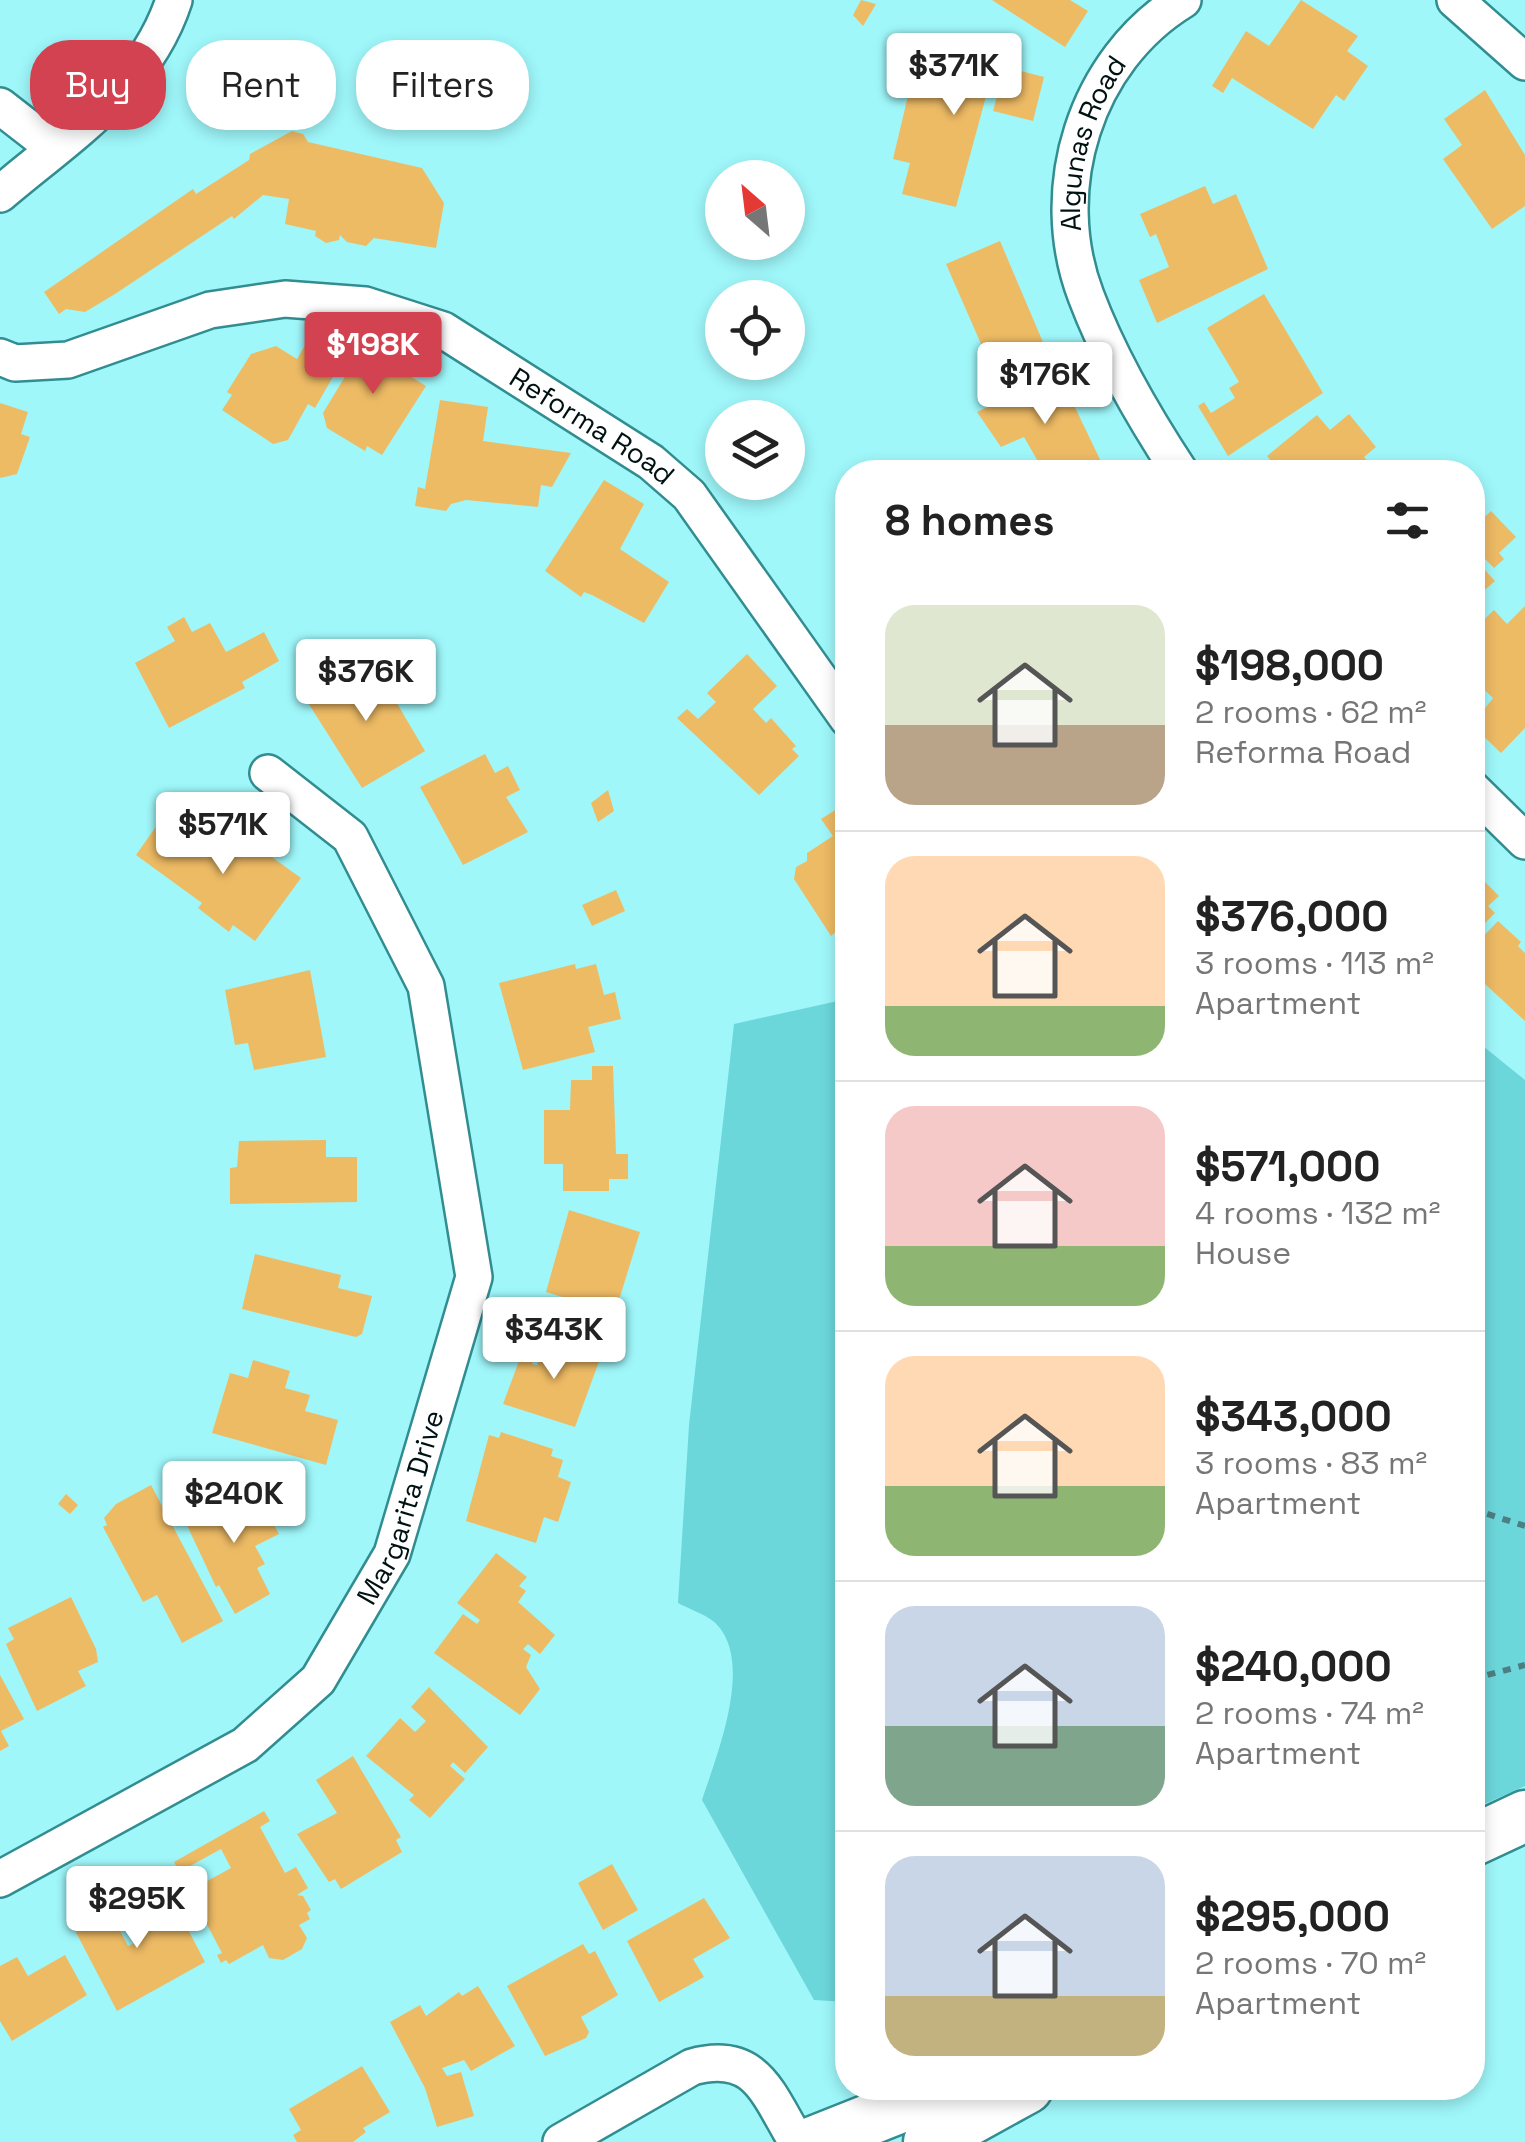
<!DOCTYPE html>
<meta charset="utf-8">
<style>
:root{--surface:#fff;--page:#f2f2f2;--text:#222;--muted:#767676;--line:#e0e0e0;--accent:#d24251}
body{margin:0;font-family:"Space Grotesk",sans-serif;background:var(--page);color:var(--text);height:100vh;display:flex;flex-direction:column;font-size:38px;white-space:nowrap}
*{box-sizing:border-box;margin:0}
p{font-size:32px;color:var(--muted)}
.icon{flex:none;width:55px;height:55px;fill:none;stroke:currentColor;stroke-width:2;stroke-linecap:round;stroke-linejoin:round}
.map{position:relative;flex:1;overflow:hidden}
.panel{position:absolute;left:835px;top:460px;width:650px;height:1640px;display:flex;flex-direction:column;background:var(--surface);border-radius:40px;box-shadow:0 5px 15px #0003}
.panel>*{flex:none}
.banner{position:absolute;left:30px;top:40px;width:655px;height:90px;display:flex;gap:20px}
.needle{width:65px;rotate:332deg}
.tools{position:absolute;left:705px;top:160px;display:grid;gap:20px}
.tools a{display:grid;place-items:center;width:100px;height:100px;border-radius:50%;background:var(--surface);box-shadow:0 5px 15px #0003;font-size:50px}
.price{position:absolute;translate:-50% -85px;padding:0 22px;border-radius:10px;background:#fff;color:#222;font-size:32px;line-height:65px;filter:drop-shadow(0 2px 5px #0008)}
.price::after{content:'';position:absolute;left:50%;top:60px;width:30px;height:22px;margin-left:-15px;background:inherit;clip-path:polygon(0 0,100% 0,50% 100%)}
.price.selected{background:var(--accent);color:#fff}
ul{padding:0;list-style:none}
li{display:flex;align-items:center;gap:30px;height:250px;padding:0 50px}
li+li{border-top:2px solid var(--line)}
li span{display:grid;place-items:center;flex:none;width:280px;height:200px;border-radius:30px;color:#555}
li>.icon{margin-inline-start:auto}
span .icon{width:120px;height:120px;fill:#fffc;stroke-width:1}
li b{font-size:42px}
h2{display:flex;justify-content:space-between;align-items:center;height:120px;padding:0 50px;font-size:42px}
.pill{padding:0 35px;border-radius:40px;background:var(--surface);box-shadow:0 5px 15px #0003;font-size:35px;line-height:90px}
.pill.selected{background:var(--accent);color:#fff}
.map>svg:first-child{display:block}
.green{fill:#6cd7db}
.building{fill:#eebb65;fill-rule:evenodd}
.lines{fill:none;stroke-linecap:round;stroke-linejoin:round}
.minor-casing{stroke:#328d91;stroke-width:40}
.secondary-casing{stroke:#328d91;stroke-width:55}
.path{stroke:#4c7f81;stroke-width:6;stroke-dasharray:8 8;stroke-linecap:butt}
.minor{stroke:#fff;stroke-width:35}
.secondary{stroke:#fff;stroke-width:50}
.labels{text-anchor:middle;stroke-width:10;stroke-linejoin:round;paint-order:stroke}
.street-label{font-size:28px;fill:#001112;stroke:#9ff7fa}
</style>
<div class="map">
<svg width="1525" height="2142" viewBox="0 0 1525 2142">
<rect width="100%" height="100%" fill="#9ff7fa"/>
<!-- green -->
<path class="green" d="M847,999H848L847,2002L814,2000L702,1800C716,1757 757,1658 713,1621C704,1614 689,1609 678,1603L689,1425L734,1024Z
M1473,1038L1525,1080V1786L1473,1809Z"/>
<!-- building -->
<path class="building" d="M861,0L876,4L863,26L853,15Z
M992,0H1070L1088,11L1065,47Z
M1301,0L1358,36L1347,51L1368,66L1344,101L1336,95L1313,129L1232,78L1223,93L1212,86L1246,31L1269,46Z
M920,45L1044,77L1033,121L993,111L998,92L988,89L956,207L902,194L910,163L893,159Z
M1485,90L1525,155V206L1492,229L1443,159L1462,145L1444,119Z
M292,131L303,134L308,142L422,168L444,203L436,248L374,238L366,246L347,242L340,235L339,240L326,243L315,236L316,231L285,224L289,199L263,195L234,219L232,216L115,294L85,312L66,309L59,314L44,292L193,189L196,194L249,160L250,154Z
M1205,186L1213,204L1236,194L1268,269L1157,323L1139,280L1169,267L1156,234L1150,237L1140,214Z
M1000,241L1045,347L992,369L946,264Z
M1264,294L1323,393L1228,456L1198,406L1204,402L1211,413L1235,398L1229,388L1239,382L1207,328Z
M372,332L402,350L397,368L426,386L382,455L367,446L365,451L327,428L323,413Z
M307,342L333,358L330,363L338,368L315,408L308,404L288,440L273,444L222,410L232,395L227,392L251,354L276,346L297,359Z
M1058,372L1106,472H1044L1024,437L1001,447L977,412Z
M440,400L488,407L483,441L571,453L552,487L541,485L538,507L466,500L451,504L446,511L415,506L418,487L425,489Z
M0,403L28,412L21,434L30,437L17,474L0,478Z
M1349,414L1376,447L1364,457L1377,472H1280L1267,456L1317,415L1330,430Z
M604,480L644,504L620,549L669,582L644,623L592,595L584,592L581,597L545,571Z
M1491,511L1516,537L1499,553L1504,559L1494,568L1472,546V529Z
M1472,556L1495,581L1472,601Z
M1525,606V728L1501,753L1472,725L1493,698L1472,678V631L1494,610L1507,624Z
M184,617L192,632L210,623L226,652L264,632L279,661L242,682L245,688L169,728L135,663L175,641L167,627Z
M747,654L777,686L753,709L766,723L771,718L796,746L792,749L799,756L759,795L677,718L687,709L698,719L716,702L707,693Z
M371,659L425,751L362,788L305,698Z
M485,754L495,773L508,766L520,790L506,797L528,832L463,865L420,787Z
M608,790L614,811L598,822L591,803Z
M848,802V947L837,931L831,936L794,879L796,867L807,861V853L833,836L821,819Z
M162,818L210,853L230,827L301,878L255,941L233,925L229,932L198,908L202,903L136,855Z
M1472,869L1499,896L1488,906L1495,913L1472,936Z
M616,890L625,911L592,926L582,905Z
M1498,921L1521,942L1518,946L1525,953V1021L1472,972V948Z
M575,964L576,969L596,964L604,995L615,992L621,1019L588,1027L595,1052L523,1070L499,983Z
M310,970L326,1057L254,1070L248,1043L235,1045L225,990Z
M592,1066H613L616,1154H628V1179H609V1191H563V1164H544V1110H570L571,1080H592Z
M326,1140V1157H357V1202L230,1204V1168L237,1167L239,1141Z
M569,1210L640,1232L615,1313L546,1292Z
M255,1254L341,1275L338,1288L372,1296L362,1334L356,1337L242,1309Z
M547,1336L601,1356L575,1427L503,1404L522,1353L534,1358L532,1364L537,1365Z
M253,1360L290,1371L285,1388L310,1395L305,1411L338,1420L326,1465L212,1433L230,1373L248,1378Z
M501,1432L553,1449L551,1456L563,1460L558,1477L571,1482L558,1522L544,1517L536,1543L466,1521L489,1435L499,1438Z
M151,1485L223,1621L182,1643L157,1595L143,1602L103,1527L107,1525L104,1518L116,1504Z
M253,1486L279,1534L255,1546L265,1564L257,1568L270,1594L235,1614L219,1585L216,1587L184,1519Z
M66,1494L78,1505L70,1514L58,1504Z
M496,1553L527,1577L519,1586L526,1591L518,1602L555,1635L540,1654L528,1644L523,1649L531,1655L526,1667L540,1689L520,1715L434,1653L463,1614L477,1624L480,1620L457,1603Z
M71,1597L96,1649L98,1662L78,1671L86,1686L37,1711L6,1644L14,1639L8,1628Z
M0,1675L24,1719L1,1731L9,1746L0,1751Z
M429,1687L488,1747L465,1773L453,1762L450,1766L465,1779L430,1818L409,1800L414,1795L366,1756L400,1718L415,1732L426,1721L411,1707Z
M353,1756L401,1837L396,1840L402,1852L341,1889L335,1879L329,1882L297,1834L337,1813L316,1780Z
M264,1811L270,1821L260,1827L285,1873L296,1867L308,1888L297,1895L303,1896L311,1910L307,1913L310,1919L299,1925L307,1938L302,1949L283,1960L269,1958L263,1945L229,1964L226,1960L221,1963L217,1955L222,1953L174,1862ZM221,1849L231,1868L200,1885L190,1866Z
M612,1864L638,1910L603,1930L578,1883Z
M704,1898L730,1938L693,1959L704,1977L659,2002L627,1941Z
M172,1899L205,1962L117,2011L69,1919L104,1900L128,1946L139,1941L129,1922Z
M583,1944L589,1954L595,1951L618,1995L581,2017L589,2032L586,2038L545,2056L507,1986Z
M65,1955L87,1995L12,2041L0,2021V1966L17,1957L28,1976Z
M478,1986L515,2046L471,2071L464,2060L442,2068L447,2076L461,2072L474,2116L437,2127L425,2088L390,2022L420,2005L426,2016L459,1992L462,1996Z
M362,2066L390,2112L363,2128L366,2132L353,2142H297L293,2135L301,2130L289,2109Z"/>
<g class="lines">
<defs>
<g id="minor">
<path d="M1455,0L1525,62"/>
<path d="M0,106L54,148"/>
<path d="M0,194C68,136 145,89 174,0"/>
<path id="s1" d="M0,357L15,363L68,360L210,310L285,299L365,305L443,330L651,462L689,495L848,719"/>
<path id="s2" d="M1180,472C1145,419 1109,357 1086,296C1045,189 1085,60 1183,0"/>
<path d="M1472,789L1525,841"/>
<path id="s3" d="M0,1879L245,1745L318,1680L392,1554L474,1277L426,986L350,837L268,773"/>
<path d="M561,2142L692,2067C757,2049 768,2095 797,2142"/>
</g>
<path id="secondary" d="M1472,1841L1525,1816
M813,2142L949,2088
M929,2142L1027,2088"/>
</defs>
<!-- minor casing -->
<use href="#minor" class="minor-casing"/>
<!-- secondary casing -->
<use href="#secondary" class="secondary-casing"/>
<!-- path -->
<path class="path" d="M1472,1509L1525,1526
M1472,1679L1525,1665"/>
<!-- minor -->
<use href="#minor" class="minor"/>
<!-- secondary -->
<use href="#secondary" class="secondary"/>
</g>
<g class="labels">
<!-- street labels -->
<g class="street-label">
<text dy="10" stroke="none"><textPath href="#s2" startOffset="358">Algunas Road</textPath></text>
<text dy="10" stroke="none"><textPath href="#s1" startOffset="635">Reforma Road</textPath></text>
<text dy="10" stroke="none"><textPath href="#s3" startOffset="570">Margarita Drive</textPath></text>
</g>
</g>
</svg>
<div class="tools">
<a><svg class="needle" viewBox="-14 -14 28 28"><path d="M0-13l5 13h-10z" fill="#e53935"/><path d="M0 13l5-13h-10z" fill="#767676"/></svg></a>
<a><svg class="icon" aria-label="locate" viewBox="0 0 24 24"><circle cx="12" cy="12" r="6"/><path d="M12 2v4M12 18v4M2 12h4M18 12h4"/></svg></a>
<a><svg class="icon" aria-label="layers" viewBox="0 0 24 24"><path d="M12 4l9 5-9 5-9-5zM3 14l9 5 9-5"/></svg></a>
</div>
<b class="price" style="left:954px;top:118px">$371K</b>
<b class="price selected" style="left:373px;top:397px">$198K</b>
<b class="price" style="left:1045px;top:427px">$176K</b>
<b class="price" style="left:366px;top:724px">$376K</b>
<b class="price" style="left:223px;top:877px">$571K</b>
<b class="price" style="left:554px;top:1382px">$343K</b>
<b class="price" style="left:234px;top:1546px">$240K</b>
<b class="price" style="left:137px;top:1951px">$295K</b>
<div class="banner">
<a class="pill selected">Buy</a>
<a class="pill">Rent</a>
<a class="pill">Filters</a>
</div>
<section class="panel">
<h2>8 homes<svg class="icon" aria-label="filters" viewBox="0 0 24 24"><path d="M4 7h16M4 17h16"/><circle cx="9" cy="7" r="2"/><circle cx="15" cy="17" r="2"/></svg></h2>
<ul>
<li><span style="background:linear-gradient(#dfe7d0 60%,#b9a48a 0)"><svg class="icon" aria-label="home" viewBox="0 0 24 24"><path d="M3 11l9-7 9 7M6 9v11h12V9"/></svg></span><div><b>$198,000</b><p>2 rooms · 62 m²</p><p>Reforma Road</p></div></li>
<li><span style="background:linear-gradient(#ffd9b3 75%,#8fb573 0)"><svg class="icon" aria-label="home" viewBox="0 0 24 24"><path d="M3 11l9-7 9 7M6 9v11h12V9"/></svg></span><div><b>$376,000</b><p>3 rooms · 113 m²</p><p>Apartment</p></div></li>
<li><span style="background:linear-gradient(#f6c9c9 70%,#8fb573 0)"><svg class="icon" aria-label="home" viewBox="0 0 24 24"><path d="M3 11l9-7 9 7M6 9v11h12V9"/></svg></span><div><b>$571,000</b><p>4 rooms · 132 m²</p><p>House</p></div></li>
<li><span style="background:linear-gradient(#ffd9b3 65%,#8fb573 0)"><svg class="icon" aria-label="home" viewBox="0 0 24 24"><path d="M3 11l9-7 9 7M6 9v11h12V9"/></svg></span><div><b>$343,000</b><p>3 rooms · 83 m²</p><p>Apartment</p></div></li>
<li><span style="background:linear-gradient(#c9d6e8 60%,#7fa58c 0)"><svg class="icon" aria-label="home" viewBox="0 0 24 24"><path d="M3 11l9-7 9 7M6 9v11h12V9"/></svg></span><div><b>$240,000</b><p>2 rooms · 74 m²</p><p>Apartment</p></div></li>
<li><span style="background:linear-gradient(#c9d6e8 70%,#c2b280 0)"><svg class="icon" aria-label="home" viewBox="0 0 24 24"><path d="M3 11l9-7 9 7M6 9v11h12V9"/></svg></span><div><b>$295,000</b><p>2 rooms · 70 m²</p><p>Apartment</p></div></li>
</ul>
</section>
</div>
